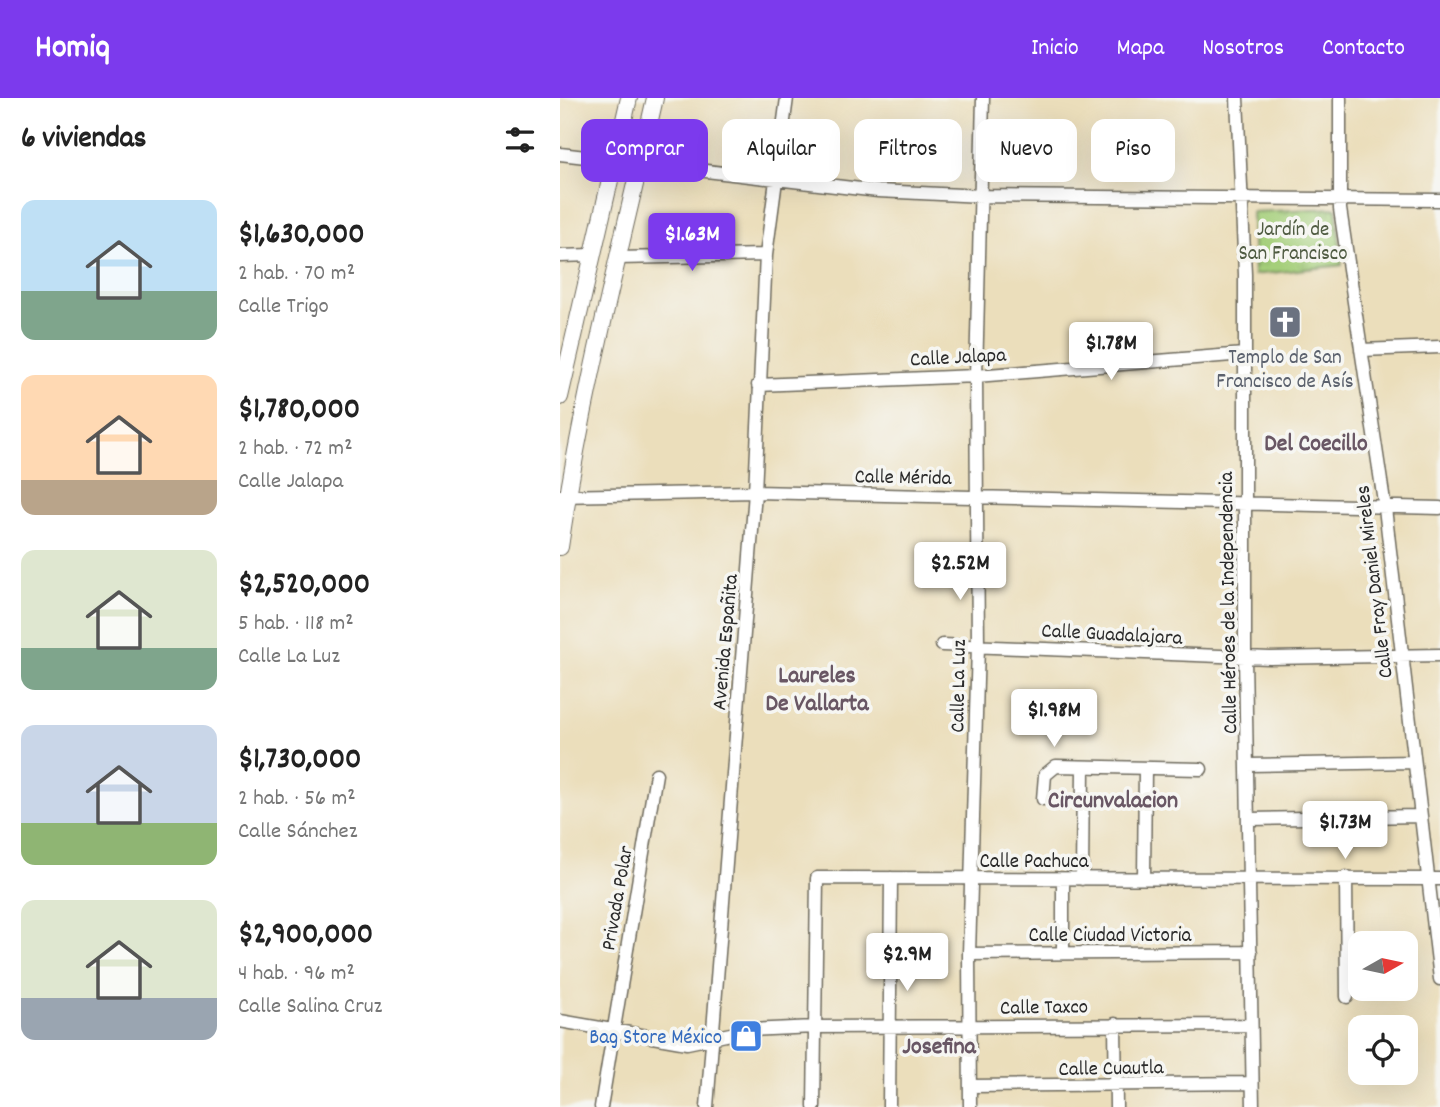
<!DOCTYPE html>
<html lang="es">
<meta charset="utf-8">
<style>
:root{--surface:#fff;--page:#f2f2f2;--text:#222;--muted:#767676;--accent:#7c3aed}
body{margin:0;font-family:Dekko,sans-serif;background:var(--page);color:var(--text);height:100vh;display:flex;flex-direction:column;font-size:26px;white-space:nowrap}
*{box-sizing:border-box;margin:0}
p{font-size:23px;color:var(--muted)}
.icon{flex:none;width:38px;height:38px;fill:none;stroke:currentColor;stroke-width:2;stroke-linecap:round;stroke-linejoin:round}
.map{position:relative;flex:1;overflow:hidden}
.side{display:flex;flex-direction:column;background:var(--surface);width:560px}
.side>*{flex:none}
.top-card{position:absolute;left:21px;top:21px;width:665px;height:63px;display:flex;gap:14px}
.needle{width:46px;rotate:81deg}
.tools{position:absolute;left:788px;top:833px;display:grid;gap:14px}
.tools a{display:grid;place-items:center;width:70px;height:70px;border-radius:14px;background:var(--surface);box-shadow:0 7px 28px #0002;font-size:35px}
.price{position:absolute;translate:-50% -60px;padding:0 16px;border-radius:7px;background:#fff;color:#222;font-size:23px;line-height:46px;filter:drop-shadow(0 2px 4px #0008)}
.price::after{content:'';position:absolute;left:50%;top:42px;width:21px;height:16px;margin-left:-10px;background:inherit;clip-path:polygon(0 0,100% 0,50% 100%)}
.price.selected{background:var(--accent);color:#fff}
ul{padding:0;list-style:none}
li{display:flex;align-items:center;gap:21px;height:175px;padding:0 21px}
li span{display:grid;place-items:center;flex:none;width:196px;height:140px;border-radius:14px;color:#555}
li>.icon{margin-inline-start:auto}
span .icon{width:84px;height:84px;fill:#fffc;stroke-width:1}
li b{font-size:30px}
h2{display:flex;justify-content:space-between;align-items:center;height:84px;padding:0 21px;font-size:30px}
.tag{padding:0 24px;border-radius:14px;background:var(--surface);box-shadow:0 7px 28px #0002;font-size:24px;line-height:63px}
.tag.selected{background:var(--accent);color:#fff}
header{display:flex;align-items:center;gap:42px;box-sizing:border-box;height:98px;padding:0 35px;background:var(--accent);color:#fff}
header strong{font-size:33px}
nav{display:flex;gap:38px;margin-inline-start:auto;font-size:24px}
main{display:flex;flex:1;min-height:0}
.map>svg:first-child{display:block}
.park{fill:url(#park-tufts);stroke:#687d52;stroke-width:2}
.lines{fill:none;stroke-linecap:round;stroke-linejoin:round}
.minor-casing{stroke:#6e6a5d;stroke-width:15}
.major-casing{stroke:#6e6a5d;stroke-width:18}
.minor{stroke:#fff;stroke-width:12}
.major{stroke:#fff;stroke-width:16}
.labels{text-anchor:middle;stroke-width:7;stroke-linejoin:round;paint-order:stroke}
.park-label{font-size:21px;fill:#505c43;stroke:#f6f6f2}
.street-label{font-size:21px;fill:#2b2b2b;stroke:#f6f6f2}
.worship-label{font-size:21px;fill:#5b616d;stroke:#f6f6f2}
.shop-label{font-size:21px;fill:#366cbe;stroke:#f6f6f2;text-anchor:end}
.quarter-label{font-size:24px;font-weight:bold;fill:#695764;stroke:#f6f6f2}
</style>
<header>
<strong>Homiq</strong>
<nav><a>Inicio</a><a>Mapa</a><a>Nosotros</a><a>Contacto</a></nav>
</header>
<main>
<section class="side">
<h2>6 viviendas<svg class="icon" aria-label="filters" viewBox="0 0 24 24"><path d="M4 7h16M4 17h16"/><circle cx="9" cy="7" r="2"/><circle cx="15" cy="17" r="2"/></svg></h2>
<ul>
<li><span style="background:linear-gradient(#bfe0f5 65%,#7fa58c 0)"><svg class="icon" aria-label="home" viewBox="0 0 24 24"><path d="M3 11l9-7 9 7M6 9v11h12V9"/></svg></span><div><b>$1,630,000</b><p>2 hab. · 70 m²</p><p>Calle Trigo</p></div></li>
<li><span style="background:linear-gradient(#ffd9b3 75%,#b9a48a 0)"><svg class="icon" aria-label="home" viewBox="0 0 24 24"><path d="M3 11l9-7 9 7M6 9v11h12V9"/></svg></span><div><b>$1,780,000</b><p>2 hab. · 72 m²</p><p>Calle Jalapa</p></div></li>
<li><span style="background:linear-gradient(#dfe7d0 70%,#7fa58c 0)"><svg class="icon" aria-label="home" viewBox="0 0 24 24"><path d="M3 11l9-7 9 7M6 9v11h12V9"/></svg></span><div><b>$2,520,000</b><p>5 hab. · 118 m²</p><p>Calle La Luz</p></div></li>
<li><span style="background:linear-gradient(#c9d6e8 70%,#8fb573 0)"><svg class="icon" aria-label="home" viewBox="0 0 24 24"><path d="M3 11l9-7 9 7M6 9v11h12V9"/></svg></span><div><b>$1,730,000</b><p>2 hab. · 56 m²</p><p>Calle Sánchez</p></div></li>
<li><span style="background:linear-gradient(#dfe7d0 70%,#9aa5b1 0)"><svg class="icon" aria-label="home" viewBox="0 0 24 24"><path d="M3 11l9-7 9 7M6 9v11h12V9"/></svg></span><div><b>$2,900,000</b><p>4 hab. · 96 m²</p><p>Calle Salina Cruz</p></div></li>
</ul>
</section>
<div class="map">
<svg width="880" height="1009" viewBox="0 0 880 1009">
<defs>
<pattern id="park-tufts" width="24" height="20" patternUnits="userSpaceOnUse" patternTransform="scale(1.75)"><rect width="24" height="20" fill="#a5cf7a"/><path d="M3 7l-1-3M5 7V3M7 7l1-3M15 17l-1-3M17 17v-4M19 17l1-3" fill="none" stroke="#8eb26a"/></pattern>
</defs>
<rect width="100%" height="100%" fill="#f6f6f2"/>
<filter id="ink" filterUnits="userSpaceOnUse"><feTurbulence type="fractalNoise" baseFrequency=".0143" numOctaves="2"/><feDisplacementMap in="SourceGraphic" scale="14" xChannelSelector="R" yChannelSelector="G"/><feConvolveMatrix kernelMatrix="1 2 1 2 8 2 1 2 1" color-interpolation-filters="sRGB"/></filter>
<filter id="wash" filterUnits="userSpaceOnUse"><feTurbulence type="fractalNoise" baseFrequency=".00686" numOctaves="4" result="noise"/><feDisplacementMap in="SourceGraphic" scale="28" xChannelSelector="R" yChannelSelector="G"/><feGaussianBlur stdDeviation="1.57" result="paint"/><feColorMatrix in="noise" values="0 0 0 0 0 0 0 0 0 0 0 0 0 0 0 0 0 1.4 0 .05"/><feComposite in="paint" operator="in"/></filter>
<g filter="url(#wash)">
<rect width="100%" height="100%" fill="#ebdebb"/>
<!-- park -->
<path class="park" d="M776,110L782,167L694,177L692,114Z"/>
</g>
<g filter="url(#ink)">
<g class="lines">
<defs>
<path id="minor" d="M677,0L685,176V559L693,1009
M780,0V111L825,410L880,881
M0,56L318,93L422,98L880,102
M0,158L32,157
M57,160L206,157
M801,252L880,249
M198,287L416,278L684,256
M0,398L195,394L880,410
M382,547L710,560L880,557
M688,667L853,664
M483,701L485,677L496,668L641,671
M690,721L860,718
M786,779L787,899
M584,780L585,670
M503,781V855
M522,781L523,669
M409,856L691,854
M0,923L127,945L190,932L255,929L691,927
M555,926L556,1009
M410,988L692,985
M41,1009L96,676
M147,1009L195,394L206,157L227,0
M254,1009L257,780L880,781
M329,1009L331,780
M410,1009L409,856L418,548L416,278L423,0"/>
<path id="major" d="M0,299L69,0
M0,449C22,297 61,150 95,0"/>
</defs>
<!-- minor casing -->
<use href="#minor" class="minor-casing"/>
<!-- major casing -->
<use href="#major" class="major-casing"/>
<!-- minor -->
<use href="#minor" class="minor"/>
<!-- major -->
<use href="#major" class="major"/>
</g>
</g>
<!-- icons -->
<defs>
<symbol id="church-square" viewBox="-11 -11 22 22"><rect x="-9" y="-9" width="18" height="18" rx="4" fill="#6b7280" stroke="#f6f6f2"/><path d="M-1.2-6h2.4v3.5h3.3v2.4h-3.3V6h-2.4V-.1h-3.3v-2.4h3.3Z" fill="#fff"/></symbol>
<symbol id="shop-square" viewBox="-11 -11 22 22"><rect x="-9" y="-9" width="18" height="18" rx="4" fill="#3f7fe0" stroke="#f6f6f2"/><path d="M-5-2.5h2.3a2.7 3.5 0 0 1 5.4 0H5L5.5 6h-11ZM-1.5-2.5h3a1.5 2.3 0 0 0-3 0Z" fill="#fff"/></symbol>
</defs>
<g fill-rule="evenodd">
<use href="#church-square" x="706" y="205" width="38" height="38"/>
<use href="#shop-square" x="167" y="919" width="38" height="38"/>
</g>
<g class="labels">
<!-- park labels -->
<g class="park-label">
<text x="733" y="137">Jardín de<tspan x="733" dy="24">San Francisco</tspan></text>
</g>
<!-- street labels -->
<g class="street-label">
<text transform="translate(398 258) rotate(-3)" y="7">Calle Jalapa</text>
<text transform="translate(343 378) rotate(1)" y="7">Calle Mérida</text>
<text transform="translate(813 484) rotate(-97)" y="7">Calle Fray Daniel Mireles</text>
<text transform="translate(667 505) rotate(-91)" y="7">Calle Héroes de la Independencia</text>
<text transform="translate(552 535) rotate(3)" y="7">Calle Guadalajara</text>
<text transform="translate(164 544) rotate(-85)" y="7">Avenida Españita</text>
<text transform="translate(397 588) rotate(-89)" y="7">Calle La Luz</text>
<text x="474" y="769">Calle Pachuca</text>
<text transform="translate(56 800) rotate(-80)" y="7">Privada Polar</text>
<text x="550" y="843">Calle Ciudad Victoria</text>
<text transform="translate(484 908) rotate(-1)" y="7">Calle Taxco</text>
<text transform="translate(551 969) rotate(-1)" y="7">Calle Cuautla</text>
</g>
<!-- worship labels -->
<g class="worship-label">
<text x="725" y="265">Templo de San<tspan x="725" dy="24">Francisco de Asís</tspan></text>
</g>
<!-- shop labels -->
<g class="shop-label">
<text x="162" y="945">Bag Store México</text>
</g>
<!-- quarter labels -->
<g class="quarter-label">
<text x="756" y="352">Del Coecillo</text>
<text x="257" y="584">Laureles<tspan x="257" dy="28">De Vallarta</tspan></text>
<text x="553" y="709">Circunvalacion</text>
<text x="379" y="955">Josefina</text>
</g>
</g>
</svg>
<div class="tools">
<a><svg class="needle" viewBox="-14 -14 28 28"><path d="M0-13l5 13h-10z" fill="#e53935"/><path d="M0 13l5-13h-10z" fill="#767676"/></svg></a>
<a><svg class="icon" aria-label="locate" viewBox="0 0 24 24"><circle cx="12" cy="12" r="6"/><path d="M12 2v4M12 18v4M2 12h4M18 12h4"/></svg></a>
</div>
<b class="price selected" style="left:132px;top:175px">$1.63M</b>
<b class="price" style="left:551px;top:284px">$1.78M</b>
<b class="price" style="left:400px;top:504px">$2.52M</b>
<b class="price" style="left:494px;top:651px">$1.98M</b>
<b class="price" style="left:785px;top:763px">$1.73M</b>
<b class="price" style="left:347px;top:895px">$2.9M</b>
<div class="top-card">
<a class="tag selected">Comprar</a>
<a class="tag">Alquilar</a>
<a class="tag">Filtros</a>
<a class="tag">Nuevo</a>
<a class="tag">Piso</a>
</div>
</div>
</main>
